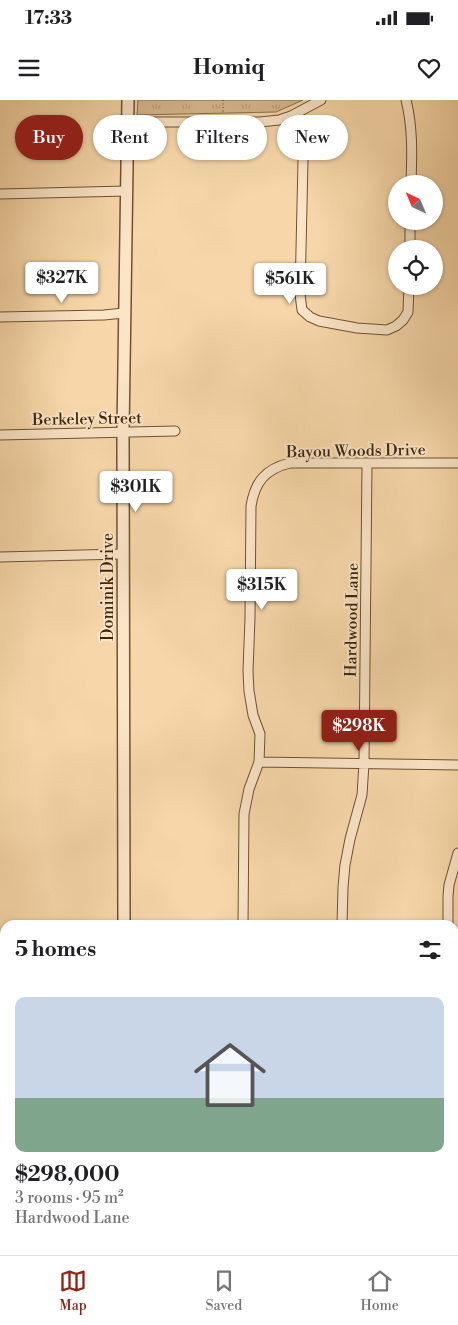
<!DOCTYPE html>
<meta charset="utf-8">
<style>
:root{--surface:#fff;--page:#f2f2f2;--text:#202124;--muted:#757577;--line:#e0e0e0;--accent:#8f2418}
body{margin:0;font-family:"Libre Bodoni",serif;background:var(--page);color:var(--text);height:100vh;display:flex;flex-direction:column;font-size:19px;white-space:nowrap}
*{box-sizing:border-box;margin:0}
p{font-size:16px;color:var(--muted)}
.icon{flex:none;width:28px;height:28px;fill:none;stroke:currentColor;stroke-width:2;stroke-linecap:round;stroke-linejoin:round}
.map{position:relative;flex:1;overflow:hidden}
.panel{position:absolute;left:0px;top:820px;width:459px;height:335px;display:flex;flex-direction:column;background:var(--surface);border-radius:15px 15px 0 0;box-shadow:0 1px 4px #0004}
.panel>*{flex:none}
.guide{position:absolute;left:15px;top:15px;width:429px;height:45px;display:flex;gap:10px}
.needle{width:32px;rotate:316deg}
.buttons{position:absolute;left:388px;top:75px;display:grid;gap:10px}
.buttons a{display:grid;place-items:center;width:55px;height:55px;border-radius:50%;background:var(--surface);box-shadow:0 1px 4px #0004;font-size:25px}
.price{position:absolute;translate:-50% -42px;padding:0 11px;border-radius:5px;background:#fff;color:#222;font-size:16px;line-height:32px;filter:drop-shadow(0 1px 2px #0008)}
.price::after{content:'';position:absolute;left:50%;top:30px;width:15px;height:11px;margin-left:-8px;background:inherit;clip-path:polygon(0 0,100% 0,50% 100%)}
.price.selected{background:var(--accent);color:#fff}
ul{padding:0;list-style:none}
li{display:grid;align-content:center;gap:10px;height:265px;padding:0 15px}
li span{display:grid;place-items:center;height:155px;border-radius:10px;color:#555}
li>.icon{margin-inline-start:auto}
span .icon{width:90px;height:90px;fill:#fffc;stroke-width:1}
li b{font-size:21px}
h2{display:flex;justify-content:space-between;align-items:center;height:60px;padding:0 15px;font-size:21px}
.chip{padding:0 18px;border-radius:22px;background:var(--surface);box-shadow:0 1px 4px #0004;font-size:18px;line-height:45px}
.chip.selected{background:var(--accent);color:#fff}
.status{display:flex;justify-content:space-between;align-items:center;height:35px;padding:0 25px;background:var(--surface);direction:ltr}
.status svg{height:14px;fill:currentColor}
header{display:flex;justify-content:space-between;align-items:center;height:65px;padding:0 15px;background:var(--surface);font-size:22px;font-weight:700}
.tab-bar{display:flex;justify-content:space-around;align-items:center;height:70px;border-top:1px solid var(--line);background:var(--surface);font-size:14px;color:var(--muted)}
.tab-bar a{display:grid;justify-items:center;gap:2px}
.tab-bar .selected{color:var(--accent)}
.map>svg:first-child{display:block}
.grass{fill:url(#grass-tufts);stroke:#8c6f4e}
.building{fill:url(#building-hatch);stroke:#3f250e}
.lines{fill:none;stroke-linecap:round;stroke-linejoin:round}
.service-casing{stroke:#6d5235;stroke-width:7}
.minor-casing{stroke:#6d5235;stroke-width:11}
.tertiary-casing{stroke:#6d5235;stroke-width:14}
.path{stroke:#3f250e;stroke-width:1;stroke-dasharray:1 2.5;stroke-linecap:butt}
.service{stroke:#fae5c7;stroke-width:4.5}
.minor{stroke:#fae5c7;stroke-width:9}
.tertiary{stroke:#fae5c7;stroke-width:11}
.labels{text-anchor:middle;stroke-width:4;stroke-linejoin:round;paint-order:stroke}
.street-label{font-size:16px;fill:#3f250e;stroke:#fae5c7}
</style>
<div class="status"><b>17:33</b><svg viewBox="0 0 49 12"><path d="M0 12V9h3v3zM5 12V6h3v6zM10 12V3h3v9zM15 12V0h3v12zM26 1h20v11H26zM47 4h2v5h-2z"/></svg></div>
<header><svg class="icon" aria-label="menu" viewBox="0 0 24 24"><path d="M4 6h16M4 12h16M4 18h16"/></svg>Homiq<svg class="icon" aria-label="heart" viewBox="0 0 24 24"><path d="M12 20l-8-8c-3-5 5-10 8-4 3-6 11-1 8 4z"/></svg></header>
<div class="map">
<svg width="458" height="1155" viewBox="0 0 458 1155">
<defs>
<pattern id="grass-tufts" width="24" height="20" patternUnits="userSpaceOnUse" patternTransform="scale(1.25)"><rect width="24" height="20" fill="#d8b98f"/><path d="M3 7l-1-3M5 7V3M7 7l1-3M15 17l-1-3M17 17v-4M19 17l1-3" fill="none" stroke="#ba9f7a"/></pattern>
<pattern id="building-hatch" width="6" height="6" patternUnits="userSpaceOnUse" patternTransform="scale(1.25)"><rect width="6" height="6" fill="#9f825f"/><path d="M-1 1l2-2M0 6l6-6M5 7l2-2" fill="none" stroke="#836a4d"/></pattern>
</defs>
<rect width="100%" height="100%" fill="#f7d7a9"/>
<filter id="stains"><feTurbulence type="fractalNoise" baseFrequency=".004" numOctaves="4"/><feColorMatrix values="0 0 0 0 .2 0 0 0 0 .09 0 0 0 0 .02 0 0 0 .5 -.17"/></filter>
<radialGradient id="worn" r=".72"><stop offset=".6" stop-color="#630" stop-opacity="0"/><stop offset="1" stop-color="#630" stop-opacity=".3"/></radialGradient>
<!-- grass -->
<path class="grass" d="M138,0H303L276,12L137,15Z"/>
<!-- building -->
<path class="building" d="M71,1150H89V1155H71Z
M182,1150H198V1155H182Z
M271,1150H320V1155H271Z
M356,1150H392L397,1151V1155H365V1151Z"/>
<g class="lines">
<defs>
<path id="service" d="M258,1155V1150"/>
<path id="minor" d="M406,0C413,28 412,55 411,84
M291,16C300,30 302,44 303,61L300,194L302,210L310,217L319,221L357,228L387,230L396,226L403,220L408,212L409,186
M128,22H260L279,20L291,16L321,0
M0,94L127,91
M410,149V121
M0,217L104,215L124,213
M0,335L175,331
M0,457L123,454
M259,662L458,665
M243,825L244,714L249,689L259,662L260,634L253,615L249,591L248,571L250,518L251,406C255,382 265,369 290,363H458
M342,825L343,787L345,765L350,739L362,695L364,663L367,364
M448,825V796L449,785L458,753
M0,1122L5,1123
M49,1150V1155
M445,1155V1150"/>
<path id="tertiary" d="M124,825L123,332L128,0
M0,972L5,973
M454,991H458
M148,1150L150,1155"/>
</defs>
<!-- service casing -->
<use href="#service" class="service-casing"/>
<!-- minor casing -->
<use href="#minor" class="minor-casing"/>
<!-- tertiary casing -->
<use href="#tertiary" class="tertiary-casing"/>
<!-- path -->
<path class="path" d="M223,0V14"/>
<!-- service -->
<use href="#service" class="service"/>
<!-- minor -->
<use href="#minor" class="minor"/>
<!-- tertiary -->
<use href="#tertiary" class="tertiary"/>
</g>
<g class="labels">
<!-- street labels -->
<g class="street-label">
<text transform="translate(87 318) rotate(-1)" y="6">Berkeley Street</text>
<text transform="translate(356 350) rotate(-1)" y="6">Bayou Woods Drive</text>
<text transform="translate(107 487) rotate(-90)" y="6">Dominik Drive</text>
<text transform="translate(351 520) rotate(-89)" y="6">Hardwood Lane</text>
</g>
</g>
<rect width="100%" height="100%" filter="url(#stains)"/>
<rect width="100%" height="100%" fill="url(#worn)"/>
</svg>
<div class="buttons">
<a><svg class="needle" viewBox="-14 -14 28 28"><path d="M0-13l5 13h-10z" fill="#e53935"/><path d="M0 13l5-13h-10z" fill="#757577"/></svg></a>
<a><svg class="icon" aria-label="locate" viewBox="0 0 24 24"><circle cx="12" cy="12" r="6"/><path d="M12 2v4M12 18v4M2 12h4M18 12h4"/></svg></a>
</div>
<b class="price" style="left:62px;top:204px">$327K</b>
<b class="price" style="left:290px;top:205px">$561K</b>
<b class="price" style="left:136px;top:413px">$301K</b>
<b class="price" style="left:262px;top:511px">$315K</b>
<b class="price selected" style="left:359px;top:652px">$298K</b>
<div class="guide">
<a class="chip selected">Buy</a>
<a class="chip">Rent</a>
<a class="chip">Filters</a>
<a class="chip">New</a>
</div>
<section class="panel">
<h2>5 homes<svg class="icon" aria-label="filters" viewBox="0 0 24 24"><path d="M4 7h16M4 17h16"/><circle cx="9" cy="7" r="2"/><circle cx="15" cy="17" r="2"/></svg></h2>
<ul>
<li><span style="background:linear-gradient(#c9d6e8 65%,#7fa58c 0)"><svg class="icon" aria-label="home" viewBox="0 0 24 24"><path d="M3 11l9-7 9 7M6 9v11h12V9"/></svg></span><div><b>$298,000</b><p>3 rooms · 95 m²</p><p>Hardwood Lane</p></div></li>
</ul>
</section>
</div>
<nav class="tab-bar">
<a class="selected"><svg class="icon" aria-label="map" viewBox="0 0 24 24"><path d="M3 6l6-2 6 2 6-2v14l-6 2-6-2-6 2zM9 4v14M15 6v14"/></svg>Map</a>
<a><svg class="icon" aria-label="saved" viewBox="0 0 24 24"><path d="M7 4h10v16l-5-4-5 4z"/></svg>Saved</a>
<a><svg class="icon" aria-label="home" viewBox="0 0 24 24"><path d="M3 11l9-7 9 7M6 9v11h12V9"/></svg>Home</a>
</nav>
